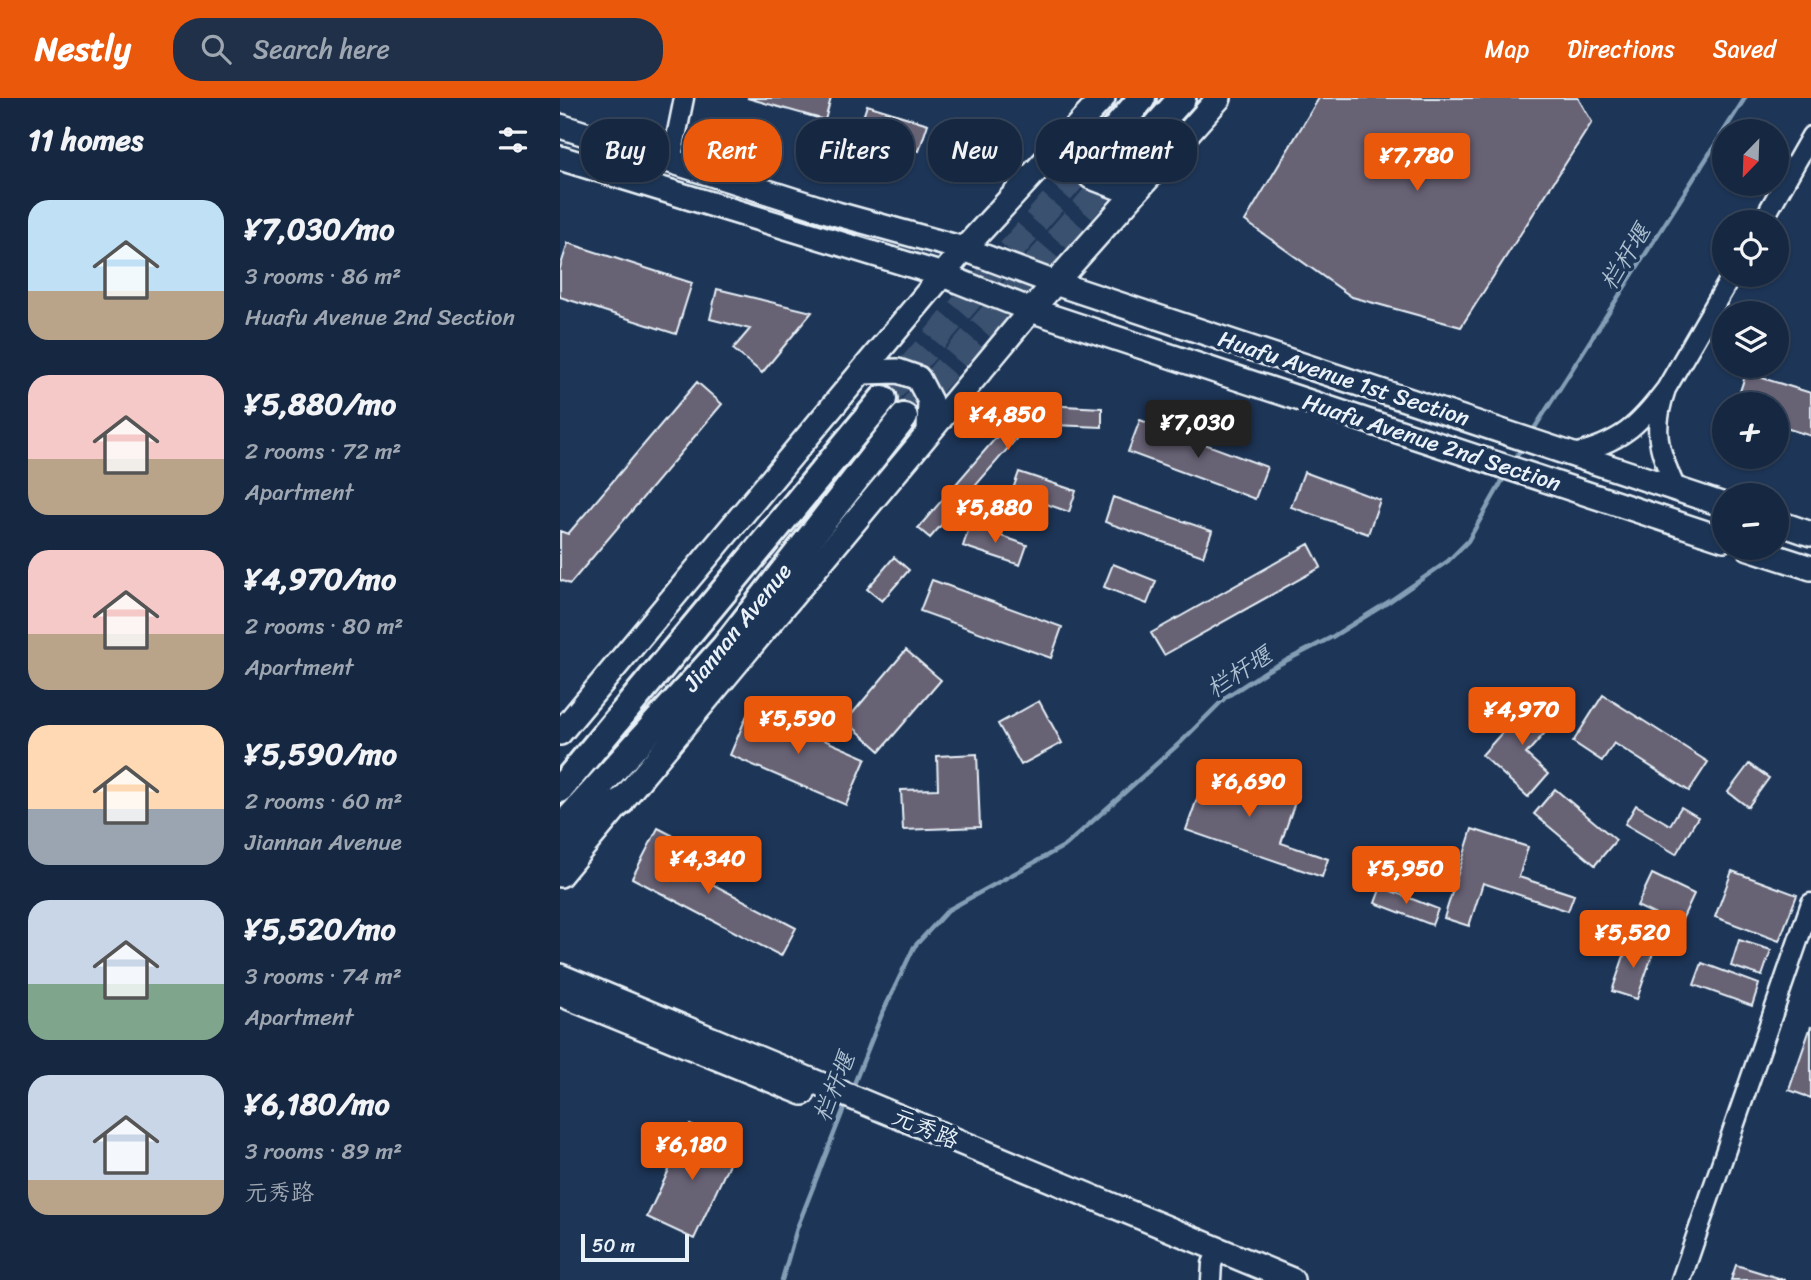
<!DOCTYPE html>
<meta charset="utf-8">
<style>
:root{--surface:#162841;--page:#1f3048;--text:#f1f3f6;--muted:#9ea6b1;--line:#35445a;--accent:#ea580c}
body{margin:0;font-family:Sriracha,"LXGW WenKai TC",sans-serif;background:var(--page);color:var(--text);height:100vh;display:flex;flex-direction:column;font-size:26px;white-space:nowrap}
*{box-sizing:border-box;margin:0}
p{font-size:23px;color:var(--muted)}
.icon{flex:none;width:38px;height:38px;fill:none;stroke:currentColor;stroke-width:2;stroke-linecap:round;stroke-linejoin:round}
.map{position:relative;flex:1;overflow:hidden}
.side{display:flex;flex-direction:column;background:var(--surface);width:560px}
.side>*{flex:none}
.top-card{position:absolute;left:21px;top:21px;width:665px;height:63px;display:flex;gap:14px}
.needle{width:46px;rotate:203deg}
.fabs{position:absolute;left:1152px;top:21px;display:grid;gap:14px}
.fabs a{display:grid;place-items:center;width:77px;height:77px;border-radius:50%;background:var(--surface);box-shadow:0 2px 5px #0004,0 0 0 2px var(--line);font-size:35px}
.scale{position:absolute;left:21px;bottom:18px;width:108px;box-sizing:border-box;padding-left:7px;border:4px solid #e8f1f8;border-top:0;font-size:19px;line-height:24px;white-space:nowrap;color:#e8f1f8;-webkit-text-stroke:5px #1d3557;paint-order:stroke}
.price{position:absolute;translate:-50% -60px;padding:0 16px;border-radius:7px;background:var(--accent);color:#fff;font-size:23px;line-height:46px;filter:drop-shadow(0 2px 4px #0008)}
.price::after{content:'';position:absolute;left:50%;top:42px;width:21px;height:16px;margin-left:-10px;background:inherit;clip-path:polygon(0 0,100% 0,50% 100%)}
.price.active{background:#222;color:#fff}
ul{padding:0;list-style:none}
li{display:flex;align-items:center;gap:21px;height:175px;padding:0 28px}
li span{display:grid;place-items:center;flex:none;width:196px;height:140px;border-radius:21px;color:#555}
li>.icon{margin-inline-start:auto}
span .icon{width:84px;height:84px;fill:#fffc;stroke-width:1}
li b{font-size:30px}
h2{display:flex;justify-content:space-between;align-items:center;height:84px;padding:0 28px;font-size:30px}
.chip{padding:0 24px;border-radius:28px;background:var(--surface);box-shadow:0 2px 5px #0004,0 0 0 2px var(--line);font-size:24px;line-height:63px}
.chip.active{background:var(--accent);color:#fff}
header{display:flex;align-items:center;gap:42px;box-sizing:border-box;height:98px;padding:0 35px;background:var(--accent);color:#fff}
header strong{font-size:33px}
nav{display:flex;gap:38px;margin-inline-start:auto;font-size:24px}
.search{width:490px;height:63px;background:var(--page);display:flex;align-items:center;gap:18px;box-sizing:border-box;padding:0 24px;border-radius:28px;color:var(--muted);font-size:26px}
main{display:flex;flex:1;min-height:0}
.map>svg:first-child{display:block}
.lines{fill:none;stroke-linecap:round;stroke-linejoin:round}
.stream{stroke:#839eb5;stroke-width:4.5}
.building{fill:#676275;stroke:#e8f1f8;stroke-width:2}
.highway-tunnel{stroke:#3b516f;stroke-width:26;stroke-dasharray:26 13;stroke-linecap:butt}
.minor-casing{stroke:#e8f1f8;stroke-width:23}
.major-casing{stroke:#e8f1f8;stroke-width:28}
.highway-casing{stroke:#e8f1f8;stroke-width:32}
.minor{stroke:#1d3557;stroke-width:18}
.major{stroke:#1d3557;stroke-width:23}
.highway{stroke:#1d3557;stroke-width:26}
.labels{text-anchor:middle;stroke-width:7;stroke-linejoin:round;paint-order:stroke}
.street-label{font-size:23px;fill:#e8f1f8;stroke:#1d3557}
.water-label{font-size:24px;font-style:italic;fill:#adc1d1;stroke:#1d3557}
</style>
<header>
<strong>Nestly</strong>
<div class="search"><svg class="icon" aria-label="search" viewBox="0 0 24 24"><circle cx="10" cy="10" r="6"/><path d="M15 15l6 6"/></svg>Search here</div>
<nav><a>Map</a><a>Directions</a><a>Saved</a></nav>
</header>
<main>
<section class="side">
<h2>11 homes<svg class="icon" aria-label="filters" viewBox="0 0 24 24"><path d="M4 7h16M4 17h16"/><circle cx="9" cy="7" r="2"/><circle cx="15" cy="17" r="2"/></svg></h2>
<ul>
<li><span style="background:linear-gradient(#bfe0f5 65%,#b9a48a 0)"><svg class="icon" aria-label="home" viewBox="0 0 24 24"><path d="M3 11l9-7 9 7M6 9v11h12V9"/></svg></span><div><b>¥7,030/mo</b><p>3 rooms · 86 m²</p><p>Huafu Avenue 2nd Section</p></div></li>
<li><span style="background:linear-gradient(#f6c9c9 60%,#b9a48a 0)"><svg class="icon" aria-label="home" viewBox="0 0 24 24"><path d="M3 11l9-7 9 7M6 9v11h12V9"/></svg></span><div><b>¥5,880/mo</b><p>2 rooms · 72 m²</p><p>Apartment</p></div></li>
<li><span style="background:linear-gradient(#f6c9c9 60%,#b9a48a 0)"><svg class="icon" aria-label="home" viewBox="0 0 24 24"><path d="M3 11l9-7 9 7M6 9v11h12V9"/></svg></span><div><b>¥4,970/mo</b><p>2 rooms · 80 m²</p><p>Apartment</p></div></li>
<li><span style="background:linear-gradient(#ffd9b3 60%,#9aa5b1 0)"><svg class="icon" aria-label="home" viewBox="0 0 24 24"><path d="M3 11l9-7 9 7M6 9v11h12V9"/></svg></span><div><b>¥5,590/mo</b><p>2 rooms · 60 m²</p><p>Jiannan Avenue</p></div></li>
<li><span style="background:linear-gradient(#c9d6e8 60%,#7fa58c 0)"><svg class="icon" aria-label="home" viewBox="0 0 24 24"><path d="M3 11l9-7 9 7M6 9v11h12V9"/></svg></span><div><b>¥5,520/mo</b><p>3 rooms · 74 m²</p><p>Apartment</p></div></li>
<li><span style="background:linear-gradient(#c9d6e8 75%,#b9a48a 0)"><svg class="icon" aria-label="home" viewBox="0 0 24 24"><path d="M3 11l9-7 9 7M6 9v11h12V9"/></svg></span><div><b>¥6,180/mo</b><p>3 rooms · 89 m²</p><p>元秀路</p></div></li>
</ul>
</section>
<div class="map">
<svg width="1251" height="1182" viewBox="0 0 1251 1182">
<rect width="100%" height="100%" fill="#1d3557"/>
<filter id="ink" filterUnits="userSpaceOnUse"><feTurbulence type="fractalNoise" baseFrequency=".0143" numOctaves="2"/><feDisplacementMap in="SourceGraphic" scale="14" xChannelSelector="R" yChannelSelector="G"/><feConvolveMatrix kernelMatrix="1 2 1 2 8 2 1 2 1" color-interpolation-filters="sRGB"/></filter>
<g filter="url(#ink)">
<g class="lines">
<!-- stream -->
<path class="stream" d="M972,334L1185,0
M953,364L963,348
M292,991L322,916L354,849L388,812L506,747L622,643L666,599L708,572L772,539L830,503L888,463L908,443L945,378
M222,1182L237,1130L286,1005"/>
</g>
<!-- building -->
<path class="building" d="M187,0H271L265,22Z
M759,0H1018L1032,24L901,229L792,199L685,123Z
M307,7L368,26L359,53L298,35Z
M8,145L132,185L116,236L0,199V170Z
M157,191L252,214L202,275L173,251L190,231L150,221Z
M1186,275L1251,295V338L1216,327V306H1176Z
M137,284L162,306L10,486L0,482V433L8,436Z
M465,306L542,310V329L469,326L370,440L358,430Z
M580,322L707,369L695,401L568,354Z
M459,374L516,393L509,414L452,394Z
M744,374L820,402L808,436L731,409Z
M553,399L652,433L643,458L545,424Z
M410,427L467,447L460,467L403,448Z
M749,446L761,469L604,557L591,535Z
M334,459L349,472L322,503L307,491Z
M553,466L596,483L587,506L544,489Z
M372,482L502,529L491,560L360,513Z
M346,552L381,582L320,653L286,623Z
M1043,597L1148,664L1129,693L1054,645L1042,663L1013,644Z
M975,598L999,619L966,656L988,676L968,699L922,657Z
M479,603L502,645L461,667L438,626Z
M190,610L306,660L286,707L170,657Z
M417,656L420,729L343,732L341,692L378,691L377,658Z
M1189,666L1209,680L1188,709L1168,694Z
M649,667L737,698L721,745L768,761L762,779L626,732Z
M995,691L1056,742L1035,767L974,716Z
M1076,707L1110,727L1121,709L1138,719L1116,756L1065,726Z
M98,730L127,745L116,767L236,830L221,858L72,780Z
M912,731L968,749L959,779L1014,797L1008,813L923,785L909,828L884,820Z
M1172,773L1237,797L1219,843L1155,819Z
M1092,776L1134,796L1119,828L1077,808Z
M821,789L878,811L872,827L815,805Z
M1179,842L1211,852L1202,878L1171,868Z
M1069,843L1094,852L1077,901L1052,893Z
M1142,865L1199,886L1192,908L1134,887Z
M1251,928V1000L1229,992Z
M130,1027L177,1049L134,1141L87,1119Z
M1176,1167L1225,1182H1171Z"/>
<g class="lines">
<!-- highway-tunnel -->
<path class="highway-tunnel" d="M323,301L539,50
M344,319L560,69"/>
<defs>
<path id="minor" d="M111,64L124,0
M1202,124L1251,38
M1106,291L1172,177
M1014,356C1061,344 1078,328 1106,291C1091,334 1099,351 1116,391
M651,1182L652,1166L658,1151
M1121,1182L1251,805"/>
<path id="major" d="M520,26V58L531,79L557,89L587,81
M0,28L277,116L404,151L495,185L1164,407
M0,60L383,177L471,212L1164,441
M304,274L338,273L358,280L370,303L369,333
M1216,424L1251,436
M1189,450L1251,470
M0,635L404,151L543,0
M0,777L471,212L659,0
M0,878L732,1182
M0,896L243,995"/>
<path id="highway" d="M540,49L582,0
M560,69L622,0
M0,691L323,301
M0,731L164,550L344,319
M1,745L60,704"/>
</defs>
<!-- minor casing -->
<use href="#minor" class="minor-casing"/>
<!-- major casing -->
<use href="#major" class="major-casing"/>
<!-- highway casing -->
<use href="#highway" class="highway-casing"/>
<!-- minor -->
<use href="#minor" class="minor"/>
<!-- major -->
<use href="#major" class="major"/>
<!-- highway -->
<use href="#highway" class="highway"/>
</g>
</g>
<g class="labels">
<!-- street labels -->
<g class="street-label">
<text transform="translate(784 280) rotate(18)" y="8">Huafu Avenue 1st Section</text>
<text transform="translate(872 344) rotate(18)" y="8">Huafu Avenue 2nd Section</text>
<text transform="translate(177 529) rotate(-51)" y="8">Jiannan Avenue</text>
<text transform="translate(366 1030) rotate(23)" y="8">元秀路</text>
</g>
<!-- water labels -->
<g class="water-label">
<text transform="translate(1065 159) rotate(-58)" y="8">栏杆堰</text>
<text transform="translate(679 574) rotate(-33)" y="8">栏杆堰</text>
<text transform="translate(274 989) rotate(-68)" y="8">栏杆堰</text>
</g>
</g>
</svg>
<div class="fabs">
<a><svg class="needle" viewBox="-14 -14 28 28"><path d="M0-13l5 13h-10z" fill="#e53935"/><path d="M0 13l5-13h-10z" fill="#9ea6b1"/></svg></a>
<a><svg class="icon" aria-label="locate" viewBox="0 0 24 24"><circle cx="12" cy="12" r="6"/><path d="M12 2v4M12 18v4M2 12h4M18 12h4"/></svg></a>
<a><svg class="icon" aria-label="layers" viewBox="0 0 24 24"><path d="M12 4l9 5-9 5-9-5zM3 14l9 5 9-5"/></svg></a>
<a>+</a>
<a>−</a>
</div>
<div class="scale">50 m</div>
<b class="price" style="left:857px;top:95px">¥7,780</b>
<b class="price" style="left:448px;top:354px">¥4,850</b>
<b class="price active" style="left:638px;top:362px">¥7,030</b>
<b class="price" style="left:435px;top:447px">¥5,880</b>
<b class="price" style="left:962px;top:649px">¥4,970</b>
<b class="price" style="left:238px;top:658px">¥5,590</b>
<b class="price" style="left:689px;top:721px">¥6,690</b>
<b class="price" style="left:148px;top:798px">¥4,340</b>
<b class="price" style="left:846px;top:808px">¥5,950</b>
<b class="price" style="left:1073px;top:872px">¥5,520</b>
<b class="price" style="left:132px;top:1084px">¥6,180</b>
<div class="top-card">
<a class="chip">Buy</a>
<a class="chip active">Rent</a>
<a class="chip">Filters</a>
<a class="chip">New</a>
<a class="chip">Apartment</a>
</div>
</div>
</main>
